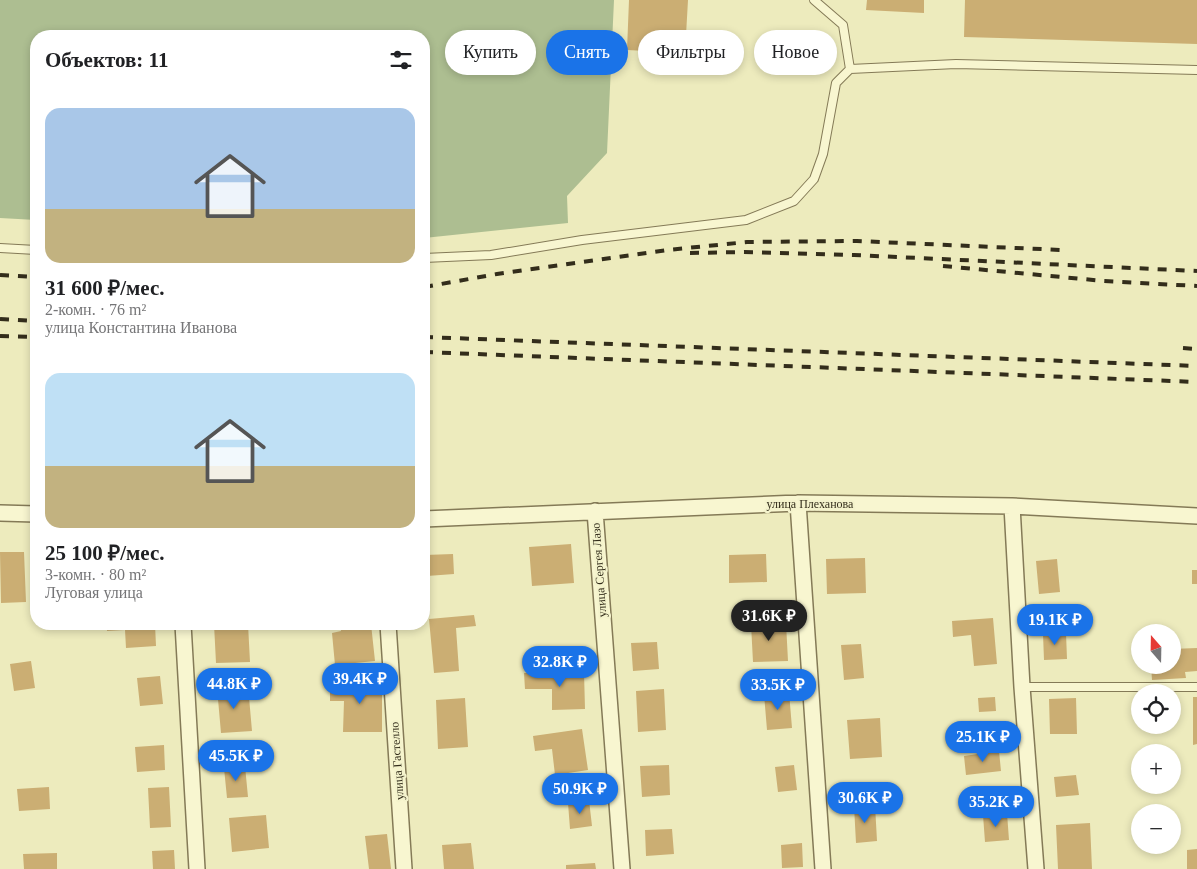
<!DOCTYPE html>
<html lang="ru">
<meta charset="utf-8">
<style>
:root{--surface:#fff;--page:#f2f2f2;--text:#202124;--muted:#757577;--accent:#1a73e8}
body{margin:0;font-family:Georgia,serif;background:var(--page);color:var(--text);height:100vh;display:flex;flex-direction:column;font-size:19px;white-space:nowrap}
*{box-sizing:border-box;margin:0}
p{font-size:16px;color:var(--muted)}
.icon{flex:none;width:28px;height:28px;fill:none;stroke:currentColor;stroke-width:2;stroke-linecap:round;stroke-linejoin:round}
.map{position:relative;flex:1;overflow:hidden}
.side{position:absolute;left:30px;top:30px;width:400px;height:600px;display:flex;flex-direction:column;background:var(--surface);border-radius:20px;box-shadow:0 2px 8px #0003}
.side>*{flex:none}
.banner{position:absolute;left:445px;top:30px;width:475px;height:45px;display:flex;gap:10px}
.needle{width:32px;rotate:340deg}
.fabs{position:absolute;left:1131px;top:624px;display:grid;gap:10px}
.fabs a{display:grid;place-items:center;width:50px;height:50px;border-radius:50%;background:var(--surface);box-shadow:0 2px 8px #0003;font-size:25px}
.price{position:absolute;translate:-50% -42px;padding:0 11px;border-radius:18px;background:var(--accent);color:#fff;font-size:16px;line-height:32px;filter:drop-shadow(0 1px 2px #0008)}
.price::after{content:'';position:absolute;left:50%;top:30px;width:15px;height:11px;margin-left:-8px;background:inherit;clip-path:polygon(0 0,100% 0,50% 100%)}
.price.active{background:#222;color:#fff}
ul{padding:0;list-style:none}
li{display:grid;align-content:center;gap:10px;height:265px;padding:0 15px}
li span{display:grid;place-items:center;height:155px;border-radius:15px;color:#555}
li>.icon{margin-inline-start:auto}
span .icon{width:90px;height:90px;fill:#fffc;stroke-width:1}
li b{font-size:21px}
h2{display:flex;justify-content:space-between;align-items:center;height:60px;padding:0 15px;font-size:21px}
.tag{padding:0 18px;border-radius:22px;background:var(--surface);box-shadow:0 2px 8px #0003;font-size:18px;line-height:45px}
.tag.active{background:var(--accent);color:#fff}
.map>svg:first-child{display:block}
.cemetery{fill:#adbe91}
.building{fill:#cbae73}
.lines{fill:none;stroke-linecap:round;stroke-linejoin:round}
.service-casing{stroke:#847a57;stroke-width:10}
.minor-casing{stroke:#847a57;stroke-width:18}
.service{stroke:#f8f6d0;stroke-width:8}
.minor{stroke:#f8f6d0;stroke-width:15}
.rail{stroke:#332d1b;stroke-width:4;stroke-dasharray:9 9;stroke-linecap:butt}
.labels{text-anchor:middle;stroke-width:4.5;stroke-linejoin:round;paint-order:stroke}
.street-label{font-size:12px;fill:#332d1b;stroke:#f4f3cc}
</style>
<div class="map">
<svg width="1197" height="869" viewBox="0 0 1197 869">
<rect width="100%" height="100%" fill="#edebbd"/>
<!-- cemetery -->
<path class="cemetery" d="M0,0H614L607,153L567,196L568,223L424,238V36H36V220L0,218Z"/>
<!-- building -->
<path class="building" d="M629,0H688L685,53L627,50Z
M867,0H924V13L866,10Z
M965,0H1197V44L964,37Z
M571,544L574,583L532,586L529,547Z
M0,552H24L26,602L1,603Z
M453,554L454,574L427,576L425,555Z
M766,554L767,582L729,583V555Z
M865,558L866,593L827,594L826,559Z
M1057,559L1060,592L1039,594L1036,561Z
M1192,570H1197V584H1192Z
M474,615L476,626L456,628L459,671L434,673L429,619Z
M993,618L997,664L974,666L971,635L953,637L952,621Z
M786,623L788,661L753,662L751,624Z
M107,624H155L156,646L126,648L125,630L107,631Z
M214,624H248L250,662L216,663Z
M340,624H371L375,661L335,665L332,633L341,631Z
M1066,633L1067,659L1044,660L1043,634Z
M657,642L659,669L633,671L631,643Z
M861,644L864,678L844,680L841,645Z
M1197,648V671L1185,672L1186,678L1152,680L1151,665H1172V649Z
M31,661L35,688L14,691L10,664Z
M584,672L585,709L552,710V689H525L524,673Z
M160,676L163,704L140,706L137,678Z
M330,682H382V732H343L344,701H330Z
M248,686L252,731L221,733L217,688Z
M664,689L666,730L638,732L636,691Z
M789,692L792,728L767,730L764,694Z
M995,697L996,711L979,712L978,698Z
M1193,697H1197V744L1193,745Z
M465,698L468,747L438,749L436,700Z
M1076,698L1077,734H1050L1049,699Z
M880,718L882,757L850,759L847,720Z
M582,729L588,770L555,775L552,749L535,751L533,736Z
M164,745L165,770L137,772L135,747Z
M999,751L1001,771L966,775L964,756Z
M669,765L670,795L642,797L640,766Z
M794,765L797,790L778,792L775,767Z
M245,766L248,797L227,798L224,768Z
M1076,775L1079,795L1056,797L1054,777Z
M49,787L50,809L19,811L17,789Z
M169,787L171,827L150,828L148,788Z
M589,800L592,826L570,829L568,803Z
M875,805L877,841L856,843L854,806Z
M1007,813L1009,840L985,842L983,815Z
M266,815L269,848L232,852L229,818Z
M1090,823L1092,869H1058L1056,825Z
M672,829L674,854L646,856L645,830Z
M387,834L391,869H369L365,836Z
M471,843L474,869H444L442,845Z
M802,843L803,867L782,868L781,845Z
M1197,849V869H1187V850Z
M174,850L175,869H153L152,851Z
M57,853V869H24L23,854Z
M595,863L596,869H566V865Z"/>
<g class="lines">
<defs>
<path id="service" d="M814,0L843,25L850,69
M0,248L36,250
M424,258L491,255L582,240L746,220L794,201L814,179L823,154L836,83L850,69L956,64L1197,70
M1022,687H1197"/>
<path id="minor" d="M798,503L823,869
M1012,506L1022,687L1036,869
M595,511L622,869
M0,513L36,514
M424,519L798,503L1012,506L1197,516
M183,624L197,869
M388,624L404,869"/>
</defs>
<!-- service casing -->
<use href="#service" class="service-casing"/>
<!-- minor casing -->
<use href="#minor" class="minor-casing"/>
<!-- service -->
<use href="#service" class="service"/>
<!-- minor -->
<use href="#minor" class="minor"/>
<!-- rail -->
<path class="rail" d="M690,253L744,252L854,255L1197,271
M943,266L1104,281L1197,286
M0,275L36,277
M424,287L497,274L667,250L747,242L857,241L1062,250
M0,319L36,321
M0,336L36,337
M424,337L1197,366
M1183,348L1197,349
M424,352L1197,382"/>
</g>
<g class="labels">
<!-- street labels -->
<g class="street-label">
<text x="810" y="508">улица Плеханова</text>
<text transform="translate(599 570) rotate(-94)" y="4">улица Сергея Лазо</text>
<text transform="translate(397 761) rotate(-94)" y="4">улица Гастелло</text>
</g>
</g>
</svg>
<div class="fabs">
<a><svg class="needle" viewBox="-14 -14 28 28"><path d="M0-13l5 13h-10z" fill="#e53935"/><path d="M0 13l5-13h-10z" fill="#757577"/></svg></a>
<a><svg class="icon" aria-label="locate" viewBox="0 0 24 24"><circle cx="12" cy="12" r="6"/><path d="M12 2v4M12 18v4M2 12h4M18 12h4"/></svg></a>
<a>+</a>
<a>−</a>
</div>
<b class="price active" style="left:769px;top:642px">31.6K ₽</b>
<b class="price" style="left:1055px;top:646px">19.1K ₽</b>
<b class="price" style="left:560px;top:688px">32.8K ₽</b>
<b class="price" style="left:360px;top:705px">39.4K ₽</b>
<b class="price" style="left:234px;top:710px">44.8K ₽</b>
<b class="price" style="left:778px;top:711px">33.5K ₽</b>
<b class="price" style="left:983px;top:763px">25.1K ₽</b>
<b class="price" style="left:236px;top:782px">45.5K ₽</b>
<b class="price" style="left:580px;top:815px">50.9K ₽</b>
<b class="price" style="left:865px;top:824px">30.6K ₽</b>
<b class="price" style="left:996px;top:828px">35.2K ₽</b>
<div class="banner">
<a class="tag">Купить</a>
<a class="tag active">Снять</a>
<a class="tag">Фильтры</a>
<a class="tag">Новое</a>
</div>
<section class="side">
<h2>Объектов: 11<svg class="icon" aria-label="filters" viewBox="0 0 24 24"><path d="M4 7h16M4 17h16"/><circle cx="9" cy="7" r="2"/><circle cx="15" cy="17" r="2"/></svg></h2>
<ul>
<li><span style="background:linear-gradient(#a9c7e8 65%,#c2b280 0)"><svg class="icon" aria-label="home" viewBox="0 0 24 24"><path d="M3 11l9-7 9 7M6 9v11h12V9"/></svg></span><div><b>31 600 ₽/мес.</b><p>2-комн. · 76 m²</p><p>улица Константина Иванова</p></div></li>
<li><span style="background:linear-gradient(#bfe0f5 60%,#c2b280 0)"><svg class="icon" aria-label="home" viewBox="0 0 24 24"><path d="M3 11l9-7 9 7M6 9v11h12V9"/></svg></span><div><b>25 100 ₽/мес.</b><p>3-комн. · 80 m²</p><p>Луговая улица</p></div></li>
</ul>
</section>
</div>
